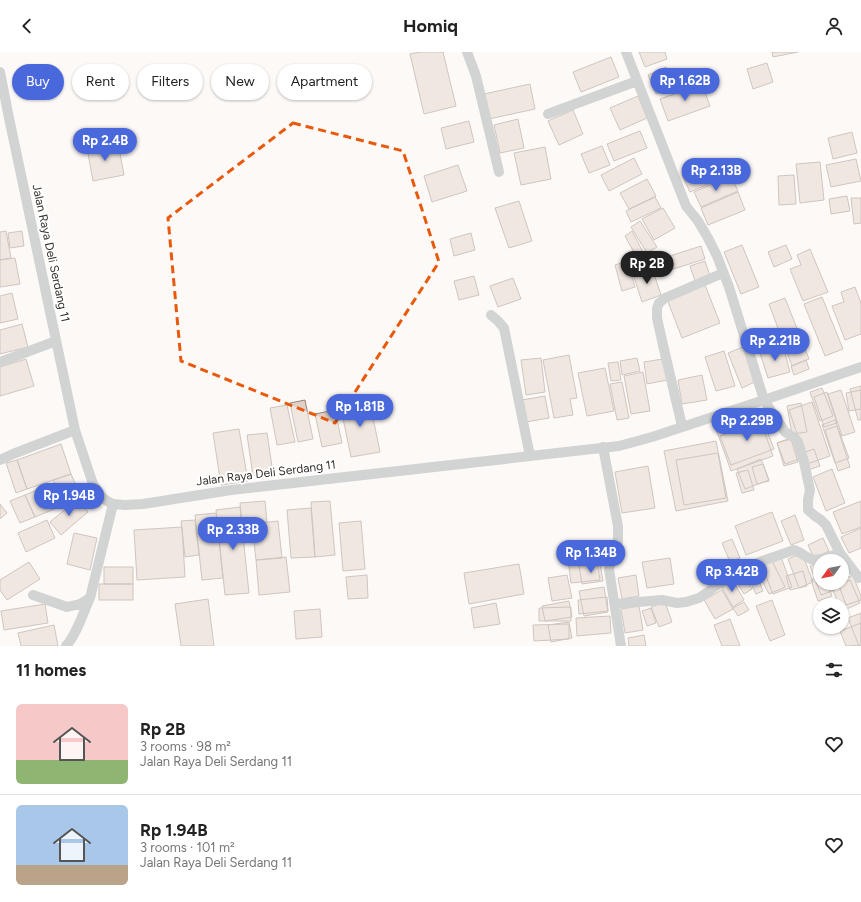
<!DOCTYPE html>
<meta charset="utf-8">
<style>
:root{--surface:#fff;--page:#f2f2f2;--text:#222;--muted:#767676;--line:#e0e0e0;--accent:#4968db}
body{margin:0;font-family:Figtree,sans-serif;background:var(--page);color:var(--text);height:100vh;display:flex;flex-direction:column;font-size:15px;white-space:nowrap}
*{box-sizing:border-box;margin:0}
p{font-size:13px;color:var(--muted)}
.icon{flex:none;width:22px;height:22px;fill:none;stroke:currentColor;stroke-width:2;stroke-linecap:round;stroke-linejoin:round}
.map{position:relative;height:594px;overflow:hidden}
.drawer{display:flex;flex-direction:column;background:var(--surface);flex:1}
.drawer>*{flex:none}
.guide{position:absolute;left:12px;top:12px;width:400px;height:36px;display:flex;gap:8px}
.needle{width:26px;rotate:237deg}
.buttons{position:absolute;left:813px;top:502px;display:grid;gap:8px}
.buttons a{display:grid;place-items:center;width:36px;height:36px;border-radius:50%;background:var(--surface);box-shadow:0 1px 3px #0004;font-size:20px}
.price{position:absolute;translate:-50% -34px;padding:0 9px;border-radius:14px;background:var(--accent);color:#fff;font-size:13px;line-height:26px;filter:drop-shadow(0 1px 2px #0008)}
.price::after{content:'';position:absolute;left:50%;top:24px;width:12px;height:9px;margin-left:-6px;background:inherit;clip-path:polygon(0 0,100% 0,50% 100%)}
.price.on{background:#222;color:#fff}
ul{padding:0;list-style:none}
li{display:flex;align-items:center;gap:12px;height:100px;padding:0 16px}
li+li{border-top:1px solid var(--line)}
li span{display:grid;place-items:center;flex:none;width:112px;height:80px;border-radius:6px;color:#555}
li>.icon{margin-inline-start:auto}
span .icon{width:48px;height:48px;fill:#fffc;stroke-width:1}
li b{font-size:17px}
h2{display:flex;justify-content:space-between;align-items:center;height:48px;padding:0 16px;font-size:17px}
.pill{padding:0 14px;border-radius:18px;background:var(--surface);box-shadow:0 1px 3px #0004;font-size:14px;line-height:36px}
.pill.on{background:var(--accent);color:#fff}
header{display:flex;justify-content:space-between;align-items:center;height:52px;padding:0 16px;background:var(--surface);font-size:18px;font-weight:700}
.map>svg:first-child{display:block}
.building{fill:#e1d0c5;stroke:#95867c}
.lines{fill:none;stroke-linecap:round;stroke-linejoin:round}
.minor{stroke:#9da6a7;stroke-width:10}
.marked{fill:none;stroke:#e8590c;stroke-width:3;stroke-dasharray:8 5;stroke-linejoin:round}
.labels{text-anchor:middle;stroke-width:4;stroke-linejoin:round;paint-order:stroke}
.street-label{font-size:12px;fill:#352f2b;stroke:#fff}
</style>
<header><svg class="icon" aria-label="back" viewBox="0 0 24 24"><path d="M15 5l-7 7 7 7"/></svg>Homiq<svg class="icon" aria-label="person" viewBox="0 0 24 24"><circle cx="12" cy="8" r="4"/><path d="M4 21q1-7 8-7t8 7"/></svg></header>
<div class="map">
<svg width="861" height="594" viewBox="0 0 861 594">
<rect width="100%" height="100%" fill="#fdf9f7"/>
<!-- building -->
<path class="building" d="M420,0H443L456,54L424,62L410,2Z
M639,0H665L667,7L645,15Z
M772,0H798L773,5Z
M611,5L619,25L581,40L573,20Z
M767,11L773,30L753,37L747,17Z
M666,15L675,34L656,42L648,23Z
M530,32L535,57L489,67L484,42Z
M702,32L710,54L668,69L660,47Z
M638,44L647,66L620,78L610,56Z
M573,58L583,82L559,93L548,69Z
M518,67L524,96L500,101L494,73Z
M469,69L474,90L446,97L441,76Z
M640,79L647,96L614,109L607,92Z
M852,80L857,101L833,107L828,86Z
M118,91L124,123L93,129L87,96Z
M602,94L610,113L589,121L581,102Z
M545,95L551,127L521,133L514,101Z
M634,106L642,122L609,139L601,123Z
M721,106L729,123L690,140L682,123Z
M856,107L861,129L831,135L826,113Z
M820,110L824,148L800,151L796,112Z
M458,113L467,139L432,150L424,124Z
M794,123L796,152L779,153L778,124Z
M731,124L738,139L701,155L694,140Z
M647,127L656,144L629,157L620,141Z
M738,140L745,158L708,173L701,156Z
M847,144L850,159L831,162L829,147Z
M655,145L661,156L631,170L626,159Z
M851,146H861V171L854,172Z
M519,149L532,189L509,196L495,156Z
M663,156L675,176L654,188L642,167Z
M640,169L657,195L647,201L631,175Z
M6,179L11,206L0,208V180Z
M22,179L24,194L10,196L8,181Z
M632,179L643,200L636,204L625,184Z
M471,181L475,198L454,204L450,187Z
M742,193L759,235L741,242L724,200Z
M786,193L792,207L774,215L768,200Z
M701,194L705,207L661,221L657,208Z
M810,197L828,240L803,249L790,217L801,213L797,203Z
M15,206L20,232L0,235V208Z
M627,209L635,235L622,239L615,213Z
M705,209L710,224L695,229L690,214Z
M652,216L661,243L642,250L633,222Z
M474,224L479,243L459,248L454,229Z
M513,226L521,247L498,255L490,234Z
M705,233L720,271L682,286L667,247Z
M855,235L861,251V282L845,288L832,254L844,250L841,240Z
M12,241L18,267L0,271V244Z
M822,245L843,297L825,304L804,252Z
M785,246L809,307L792,314L769,252Z
M22,272L28,295L0,302V278Z
M783,294L790,320L768,326L760,301Z
M743,295L757,329L742,336L728,301Z
M724,299L735,334L716,339L705,305Z
M569,303L577,346L570,347L573,363L554,366L543,308Z
M541,306L545,340L526,343L521,308Z
M637,306L640,319L622,323L620,309Z
M26,307L34,334L0,344V315Z
M663,307L667,328L647,332L644,310Z
M806,308L809,317L794,323L791,314Z
M618,310L621,328L611,329L608,311Z
M605,316L614,359L587,364L578,321Z
M643,320L650,359L631,362L624,324Z
M702,323L707,348L682,352L678,328Z
M622,330L629,366L617,368L610,332Z
M861,334V368H858L850,337Z
M822,336L833,364L820,369L810,340Z
M841,338L855,380L842,384L828,342Z
M861,338V357L849,359L846,341Z
M827,340L837,371L824,375L814,345Z
M545,344L549,366L526,370L522,348Z
M369,346L380,400L351,405L340,352Z
M305,348L313,387L298,390L290,351Z
M812,350L830,404L807,412L789,358Z
M801,351L807,380L792,382L787,354Z
M287,353L295,390L277,393L270,356Z
M335,358L342,391L322,395L315,362Z
M757,359L773,404L731,419L715,374Z
M763,368L774,397L731,413L720,384Z
M835,368L849,406L835,411L822,373Z
M837,374L850,415L838,419L825,378Z
M239,377L248,429L221,433L213,381Z
M267,381L273,421L253,424L247,383Z
M793,385L802,406L785,412L777,391Z
M791,387L798,410L784,414L777,391Z
M716,389L728,449L676,459L664,399Z
M61,392L71,422L27,437L17,408Z
M814,397L820,414L808,418L802,401Z
M718,401L726,446L684,453L676,408Z
M761,407L769,428L745,437L737,417Z
M17,408L27,437L16,441L6,411Z
M763,412L769,429L757,432L752,415Z
M648,414L655,456L622,461L615,420Z
M832,417L845,451L826,459L813,425Z
M748,418L754,438L742,441L736,421Z
M71,422L75,431L57,438L53,428Z
M49,433L59,455L35,465L25,443Z
M76,433L80,444L68,448L64,438Z
M25,443L35,465L20,471L10,449Z
M78,447L88,460L61,483L50,470Z
M265,449L267,470L242,473L240,451Z
M330,449L335,503L315,505L311,450Z
M861,449V475L842,482L833,460Z
M0,452L7,461L0,467Z
M240,455L249,541L225,543L216,458Z
M311,456L315,505L291,506L287,458Z
M772,460L783,489L746,503L735,474Z
M216,461L223,526L202,528L195,463Z
M795,463L804,488L791,493L781,469Z
M47,468L55,486L26,500L18,481Z
M195,468L199,503L185,505L181,469Z
M278,469L282,506L256,508L252,472Z
M361,469L365,517L343,519L339,471Z
M252,472L254,486L244,487L242,473Z
M182,475L185,525L137,528L134,478Z
M861,476V496L849,501L841,485Z
M74,481L97,486L90,518L67,512Z
M823,486L829,499L814,506L808,493Z
M732,487L740,506L730,510L722,491Z
M802,501L813,530L799,536L788,507Z
M596,503L600,528L571,531L568,507Z
M286,505L290,540L259,543L256,508Z
M781,505L792,535L773,542L761,512Z
M670,506L674,532L647,536L642,510Z
M772,509L785,535L769,542L756,517Z
M29,510L40,527L7,548L0,538V528Z
M820,510V531H833L835,538L821,543L810,514Z
M600,511L603,529L582,532L579,514Z
M519,512L524,542L469,552L464,521Z
M104,515H133V532H104Z
M754,517L763,539L756,542L746,521Z
M803,519L807,534L790,538L786,524Z
M742,521L752,537L744,542L734,525Z
M367,523L368,546L348,547L346,525Z
M567,523L572,546L552,549L548,526Z
M636,523L639,544L622,547L618,526Z
M853,523L861,544V548L846,553L838,531H842V528Z
M820,524V531H827L832,544L818,549L811,528Z
M732,527L744,548L733,555L721,534Z
M850,528L860,551L842,559V553H839L832,536Z
M99,532H133V548H99Z
M604,535L608,560L584,564L579,539Z
M722,538L733,557L715,567L704,548Z
M607,545L608,559L579,562L578,548Z
M208,547L214,594H181L175,552Z
M772,548L785,583L770,589L756,554Z
M569,549L572,565L545,569L542,554Z
M665,550L672,570L659,575L651,555Z
M744,550L749,558L738,564L733,556Z
M496,551L500,572L474,576L471,556Z
M45,552L48,571L4,578L1,559Z
M639,554L643,578L625,581L621,557Z
M571,555V569H539V556Z
M651,556L656,571L647,574L642,559Z
M320,557L322,585L296,587L294,559Z
M861,561V594H859L848,566Z
M610,564L611,581L577,584L576,566Z
M730,567L740,594H722L714,573Z
M569,570L572,586L551,590L548,573Z
M861,571V593L846,594L840,579Z
M569,572V587L534,589L533,573Z
M54,573L58,594H21L18,581Z
M644,583L646,594H629L628,586Z"/>
<g class="lines">
<!-- minor -->
<path class="minor" d="M467,0L476,24L499,120
M626,0L686,154L698,169L708,186L717,204L729,235L764,348L785,380L795,386L798,390L804,410L810,438L808,448V458L815,464L821,468L826,473L840,501L859,526
M0,20L9,66L75,378L93,432L101,444L107,449L113,452L125,453L143,452L231,438L619,394L652,385L764,348L861,315
M548,62L637,29
M491,263L498,269L504,276L530,404
M0,310L56,289
M682,374L663,293L657,266V256L659,251L665,246L723,221
M603,395L618,474V489L611,508L609,517L621,594
M0,408L13,402L75,378
M33,543L67,555L80,552L90,546L113,452
M615,552L662,548L677,551L686,550L699,546L722,530L762,509L794,498C801,500 805,505 811,507C819,510 832,503 840,501
M66,594C77,582 83,561 90,546"/>
</g>
<!-- marked area -->
<path d="M0 0H861V594H0ZM293,71L403,99L439,210L335,371L181,309L168,166Z" fill="#fdf9f7" fill-opacity=".55" fill-rule="evenodd"/>
<path class="marked" d="M293,71L403,99L439,210L335,371L181,309L168,166Z"/>
<g class="labels">
<!-- street labels -->
<g class="street-label">
<text transform="translate(51 201) rotate(78)" y="4">Jalan Raya Deli Serdang 11</text>
<text transform="translate(266 421) rotate(-7)" y="4">Jalan Raya Deli Serdang 11</text>
</g>
</g>
</svg>
<div class="buttons">
<a><svg class="needle" viewBox="-14 -14 28 28"><path d="M0-13l5 13h-10z" fill="#e53935"/><path d="M0 13l5-13h-10z" fill="#767676"/></svg></a>
<a><svg class="icon" aria-label="layers" viewBox="0 0 24 24"><path d="M12 4l9 5-9 5-9-5zM3 14l9 5 9-5"/></svg></a>
</div>
<b class="price" style="left:685px;top:50px">Rp 1.62B</b>
<b class="price" style="left:105px;top:110px">Rp 2.4B</b>
<b class="price" style="left:716px;top:140px">Rp 2.13B</b>
<b class="price on" style="left:647px;top:233px">Rp 2B</b>
<b class="price" style="left:775px;top:310px">Rp 2.21B</b>
<b class="price" style="left:360px;top:376px">Rp 1.81B</b>
<b class="price" style="left:747px;top:390px">Rp 2.29B</b>
<b class="price" style="left:69px;top:465px">Rp 1.94B</b>
<b class="price" style="left:233px;top:499px">Rp 2.33B</b>
<b class="price" style="left:591px;top:522px">Rp 1.34B</b>
<b class="price" style="left:732px;top:541px">Rp 3.42B</b>
<div class="guide">
<a class="pill on">Buy</a>
<a class="pill">Rent</a>
<a class="pill">Filters</a>
<a class="pill">New</a>
<a class="pill">Apartment</a>
</div>
</div>
<section class="drawer">
<h2>11 homes<svg class="icon" aria-label="filters" viewBox="0 0 24 24"><path d="M4 7h16M4 17h16"/><circle cx="9" cy="7" r="2"/><circle cx="15" cy="17" r="2"/></svg></h2>
<ul>
<li><span style="background:linear-gradient(#f6c9c9 70%,#8fb573 0)"><svg class="icon" aria-label="home" viewBox="0 0 24 24"><path d="M3 11l9-7 9 7M6 9v11h12V9"/></svg></span><div><b>Rp 2B</b><p>3 rooms · 98 m²</p><p>Jalan Raya Deli Serdang 11</p></div><svg class="icon" aria-label="heart" viewBox="0 0 24 24"><path d="M12 20l-8-8c-3-5 5-10 8-4 3-6 11-1 8 4z"/></svg></li>
<li><span style="background:linear-gradient(#a9c7e8 75%,#b9a48a 0)"><svg class="icon" aria-label="home" viewBox="0 0 24 24"><path d="M3 11l9-7 9 7M6 9v11h12V9"/></svg></span><div><b>Rp 1.94B</b><p>3 rooms · 101 m²</p><p>Jalan Raya Deli Serdang 11</p></div><svg class="icon" aria-label="heart" viewBox="0 0 24 24"><path d="M12 20l-8-8c-3-5 5-10 8-4 3-6 11-1 8 4z"/></svg></li>
</ul>
</section>
